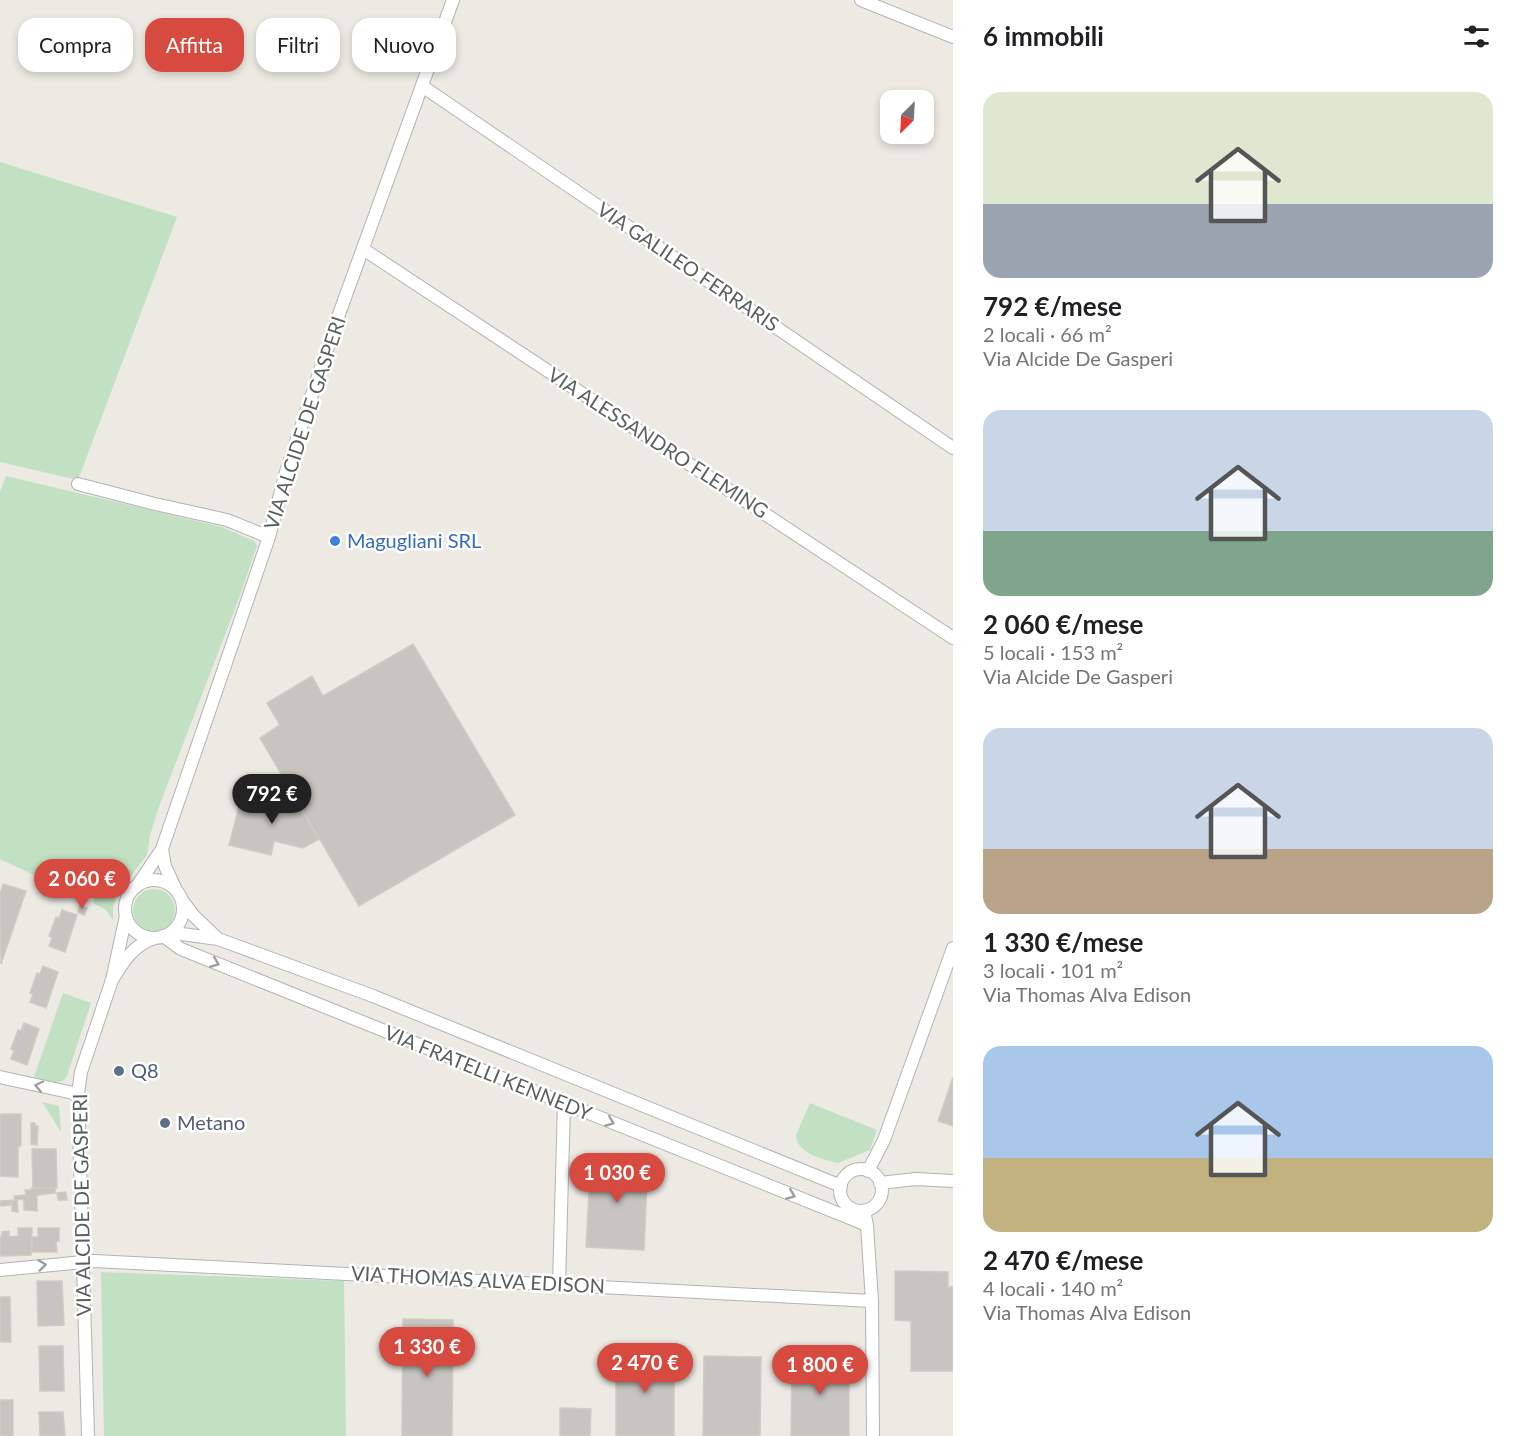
<!DOCTYPE html>
<html lang="it">
<meta charset="utf-8">
<style>
:root{--surface:#fff;--page:#f2f2f2;--text:#202124;--muted:#757577;--accent:#d64a3f}
body{margin:0;font-family:Lato,sans-serif;background:var(--page);color:var(--text);height:100vh;display:flex;flex-direction:column;font-size:22px;white-space:nowrap}
*{box-sizing:border-box;margin:0}
p{font-size:20px;color:var(--muted)}
.icon{flex:none;width:33px;height:33px;fill:none;stroke:currentColor;stroke-width:2;stroke-linecap:round;stroke-linejoin:round}
.map{position:relative;flex:1;overflow:hidden}
.drawer{display:flex;flex-direction:column;background:var(--surface);width:570px}
.drawer>*{flex:none}
.hud{position:absolute;left:18px;top:18px;width:570px;height:54px;display:flex;gap:12px}
.needle{width:39px;rotate:204deg}
.tools{position:absolute;left:880px;top:90px;display:grid;gap:12px}
.tools a{display:grid;place-items:center;width:54px;height:54px;border-radius:12px;background:var(--surface);box-shadow:0 3px 9px #0003;font-size:30px}
.price{position:absolute;translate:-50% -51px;padding:0 14px;border-radius:21px;background:var(--accent);color:#fff;font-size:20px;line-height:39px;filter:drop-shadow(0 2px 3px #0008)}
.price::after{content:'';position:absolute;left:50%;top:36px;width:18px;height:14px;margin-left:-9px;background:inherit;clip-path:polygon(0 0,100% 0,50% 100%)}
.price.selected{background:#222;color:#fff}
ul{padding:0;list-style:none}
li{display:grid;align-content:center;gap:12px;height:318px;padding:0 30px}
li span{display:grid;place-items:center;height:186px;border-radius:18px;color:#555}
li>.icon{margin-inline-start:auto}
span .icon{width:108px;height:108px;fill:#fffc;stroke-width:1}
li b{font-size:26px}
h2{display:flex;justify-content:space-between;align-items:center;height:72px;padding:0 30px;font-size:26px}
.tag{padding:0 21px;border-radius:18px;background:var(--surface);box-shadow:0 3px 9px #0003;font-size:21px;line-height:54px}
.tag.selected{background:var(--accent);color:#fff}
main{display:flex;flex:1;min-height:0}
.map>svg:first-child{display:block}
.green{fill:#c2e1c2}
.building{fill:#c8c5c0;stroke:#d0ccc2;stroke-width:1.5}
.lines{fill:none;stroke-linecap:round;stroke-linejoin:round}
.street-casing{stroke:#b1b3b7;stroke-width:14}
.street{stroke:#fff;stroke-width:12}
.oneway{stroke:#9d9ea1}
.shop-dot{fill:#3f7fe0;stroke:#fff;stroke-width:2}
.service-dot{fill:#5c6f8a;stroke:#fff;stroke-width:2}
.labels{text-anchor:middle;stroke-width:5;stroke-linejoin:round;paint-order:stroke}
.street-label{font-size:20px;fill:#5b5e62;stroke:#fff}
.shop-label{font-size:20px;fill:#366cbe;stroke:#fff;text-anchor:start}
.service-label{font-size:20px;fill:#4e5e75;stroke:#fff;text-anchor:start}
</style>
<main>
<div class="map">
<svg width="953" height="1436" viewBox="0 0 953 1436">
<rect width="100%" height="100%" fill="#eceae3"/>
<!-- green -->
<path class="green" d="M0,162L177,217L78,480L0,462Z
M6,476L222,527L254,541L257,546L238,601L160,804L150,835L147,855L130,877L120,887L113,907V920L106,910L93,903L95,894L56,877L53,884L0,859V492Z
M133 910a21 21 0 1 1 42 0a21 21 0 1 1-42 0Z
M63,993L91,1003L67,1076C60,1088 45,1080 34,1077Z
M42,1102L59,1106L61,1132Z
M810,1103L877,1130L870,1150L838,1163C824,1160 796,1153 796,1135Z
M101,1272L344,1281L346,1436H104Z"/>
<!-- building -->
<path class="building" d="M413,644L515,815L359,906L260,738L280,725L267,703L312,676L323,696Z
M289,788L319,839L303,848L274,841L271,855L229,845L240,803L257,807Z
M3,884L26,891L1,964L0,894Z
M80,906L87,908L84,915L78,912Z
M62,910L77,915L65,952L49,946L52,938L49,936L56,917L59,918Z
M43,966L58,972L46,1008L30,1002L33,994L30,993L37,973L40,974Z
M24,1023L39,1029L27,1065L11,1059L14,1051L11,1049L18,1030L21,1031Z
M953,1077V1126L938,1121Z
M0,1114H21V1145L18,1148V1177L0,1176Z
M31,1123H35V1126H38L37,1145L31,1144Z
M32,1149H56L57,1188H33Z
M591,1158L648,1161L644,1250L586,1247Z
M31,1188H55V1193L37,1195V1211L24,1210V1201L22,1199L17,1200L18,1212L12,1211V1202L10,1203V1205L0,1206V1201L15,1200L14,1196L26,1195L25,1190H31Z
M66,1192L67,1200H58L57,1193Z
M18,1228H32L31,1255L0,1256V1236H2V1232L9,1231V1237L18,1236Z
M38,1228H59V1241H56L57,1252H32V1237H38Z
M895,1271L948,1272V1287H953V1371H911V1321L895,1320Z
M37,1281H62L64,1325L38,1326Z
M0,1297H10L11,1342H0Z
M403,1319L453,1320L452,1436H402Z
M39,1346H63L64,1391H40Z
M616,1353H674V1436H616Z
M792,1355H849V1436H791Z
M704,1356L761,1357L760,1436H703Z
M0,1400H13V1436H0Z
M560,1408L591,1409L590,1436H560Z
M39,1412H63L65,1436H40Z"/>
<g class="lines">
<defs>
<path id="street" d="M861,0L953,37
M422,86L953,448
M363,249L953,638
M78,484L155,504L227,520L269,537
M162,849L269,537L286,472L338,317L453,0
M125 909a29 29 0 1 1 58 0a29 29 0 1 1-58 0Z
M137,886L162,849L165,866L175,888
M126,916L112,980C123,962 134,944 155,938
M163,936L181,949L867,1225
M167,936L182,934L218,939L193,915L182,900
M218,939L373,996L841,1186
M0,1077L78,1094
M840 1190a21 21 0 1 1 42 0a21 21 0 1 1-42 0Z
M868,1171L884,1140L953,948
M880,1183L916,1179L953,1181
M864,1211L867,1225L872,1301L873,1436
M0,1270L94,1261L872,1301
M559,1285L564,1103
M88,1436L78,1094L81,1072L112,980"/>
</defs>
<!-- street casing -->
<use href="#street" class="street-casing"/>
<!-- street -->
<use href="#street" class="street"/>
</g>
<!-- one-way arrows -->
<defs><path id="oneway-chevron" d="M-2-3.5L2.5 0L-2 3.5" fill="none" stroke-width="1.6" stroke-linecap="round" stroke-linejoin="round" transform="scale(1.5)"/></defs>
<g class="oneway">
<use href="#oneway-chevron" transform="translate(215 963) rotate(22)"/>
<use href="#oneway-chevron" transform="translate(39 1086) rotate(-168)"/>
<use href="#oneway-chevron" transform="translate(610 1122) rotate(22)"/>
<use href="#oneway-chevron" transform="translate(791 1195) rotate(22)"/>
<use href="#oneway-chevron" transform="translate(42 1265) rotate(-7)"/>
</g>
<!-- markers -->
<circle class="shop-dot" cx="335" cy="541" r="6"/>
<g class="service-dot">
<circle cx="119" cy="1071" r="6"/>
<circle cx="165" cy="1123" r="6"/>
</g>
<g class="labels">
<!-- street labels -->
<g class="street-label">
<text transform="translate(688 267) rotate(34)" y="7">VIA GALILEO FERRARIS</text>
<text transform="translate(305 423) rotate(-72)" y="7">VIA ALCIDE DE GASPERI</text>
<text transform="translate(658 443) rotate(33)" y="7">VIA ALESSANDRO FLEMING</text>
<text transform="translate(488 1073) rotate(22)" y="7">VIA FRATELLI KENNEDY</text>
<text transform="translate(82 1205) rotate(-91)" y="7">VIA ALCIDE DE GASPERI</text>
<text transform="translate(478 1280) rotate(3)" y="7">VIA THOMAS ALVA EDISON</text>
</g>
<!-- shop labels -->
<g class="shop-label">
<text x="347" y="548">Magugliani SRL</text>
</g>
<!-- service labels -->
<g class="service-label">
<text x="131" y="1078">Q8</text>
<text x="177" y="1130">Metano</text>
</g>
</g>
</svg>
<div class="tools">
<a><svg class="needle" viewBox="-14 -14 28 28"><path d="M0-13l5 13h-10z" fill="#e53935"/><path d="M0 13l5-13h-10z" fill="#757577"/></svg></a>
</div>
<b class="price selected" style="left:272px;top:825px">792 €</b>
<b class="price" style="left:82px;top:910px">2 060 €</b>
<b class="price" style="left:617px;top:1204px">1 030 €</b>
<b class="price" style="left:427px;top:1378px">1 330 €</b>
<b class="price" style="left:645px;top:1394px">2 470 €</b>
<b class="price" style="left:820px;top:1396px">1 800 €</b>
<div class="hud">
<a class="tag">Compra</a>
<a class="tag selected">Affitta</a>
<a class="tag">Filtri</a>
<a class="tag">Nuovo</a>
</div>
</div>
<section class="drawer">
<h2>6 immobili<svg class="icon" aria-label="filters" viewBox="0 0 24 24"><path d="M4 7h16M4 17h16"/><circle cx="9" cy="7" r="2"/><circle cx="15" cy="17" r="2"/></svg></h2>
<ul>
<li><span style="background:linear-gradient(#dfe7d0 60%,#9aa5b1 0)"><svg class="icon" aria-label="home" viewBox="0 0 24 24"><path d="M3 11l9-7 9 7M6 9v11h12V9"/></svg></span><div><b>792 €/mese</b><p>2 locali · 66 m²</p><p>Via Alcide De Gasperi</p></div></li>
<li><span style="background:linear-gradient(#c9d6e8 65%,#7fa58c 0)"><svg class="icon" aria-label="home" viewBox="0 0 24 24"><path d="M3 11l9-7 9 7M6 9v11h12V9"/></svg></span><div><b>2 060 €/mese</b><p>5 locali · 153 m²</p><p>Via Alcide De Gasperi</p></div></li>
<li><span style="background:linear-gradient(#c9d6e8 65%,#b9a48a 0)"><svg class="icon" aria-label="home" viewBox="0 0 24 24"><path d="M3 11l9-7 9 7M6 9v11h12V9"/></svg></span><div><b>1 330 €/mese</b><p>3 locali · 101 m²</p><p>Via Thomas Alva Edison</p></div></li>
<li><span style="background:linear-gradient(#a9c7e8 60%,#c2b280 0)"><svg class="icon" aria-label="home" viewBox="0 0 24 24"><path d="M3 11l9-7 9 7M6 9v11h12V9"/></svg></span><div><b>2 470 €/mese</b><p>4 locali · 140 m²</p><p>Via Thomas Alva Edison</p></div></li>
</ul>
</section>
</main>
